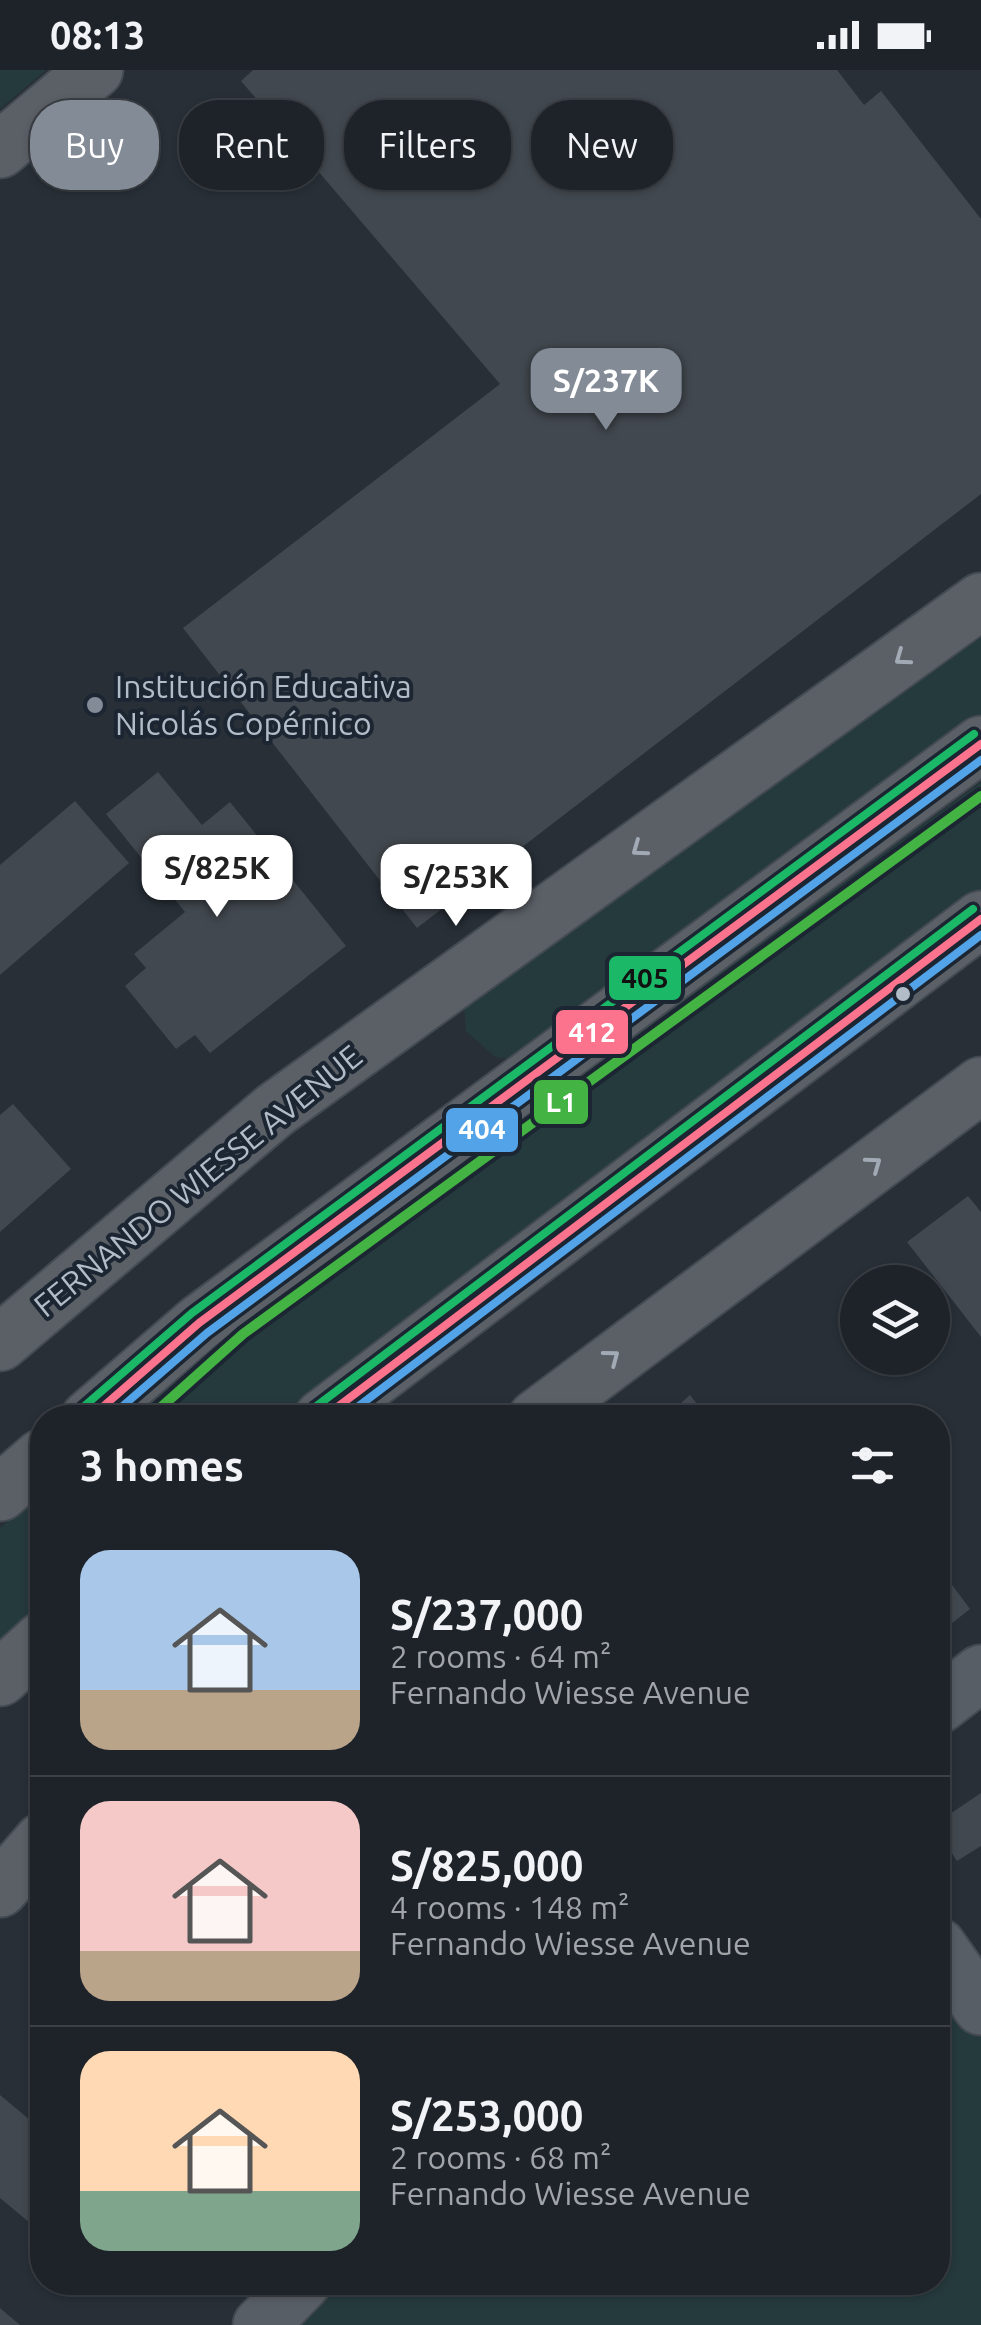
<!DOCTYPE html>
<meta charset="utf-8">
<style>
:root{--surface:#1e2329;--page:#2b2f35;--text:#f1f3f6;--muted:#a1a4a8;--line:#3c4046;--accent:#828b96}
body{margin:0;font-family:Ubuntu,sans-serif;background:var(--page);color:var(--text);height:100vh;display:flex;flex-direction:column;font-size:38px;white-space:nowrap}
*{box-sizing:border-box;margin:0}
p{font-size:32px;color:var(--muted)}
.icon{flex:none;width:55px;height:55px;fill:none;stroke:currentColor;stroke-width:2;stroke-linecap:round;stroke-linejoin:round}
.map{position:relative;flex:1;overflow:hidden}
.sheet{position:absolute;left:30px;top:1335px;width:920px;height:890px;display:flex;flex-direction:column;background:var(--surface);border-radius:40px;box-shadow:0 2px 8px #0004,0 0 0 2px var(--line)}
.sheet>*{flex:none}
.top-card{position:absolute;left:30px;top:30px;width:922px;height:90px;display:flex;gap:20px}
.buttons{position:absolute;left:840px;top:1195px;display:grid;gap:20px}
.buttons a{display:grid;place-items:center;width:110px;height:110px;border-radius:50%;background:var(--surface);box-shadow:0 2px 8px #0004,0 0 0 2px var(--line);font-size:50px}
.price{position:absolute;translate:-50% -85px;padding:0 22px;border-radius:20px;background:#fff;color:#222;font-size:32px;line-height:65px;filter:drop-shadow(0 2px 5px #0008)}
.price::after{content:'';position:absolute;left:50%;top:60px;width:30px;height:22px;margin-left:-15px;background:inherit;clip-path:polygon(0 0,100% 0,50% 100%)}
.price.on{background:var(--accent);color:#fff}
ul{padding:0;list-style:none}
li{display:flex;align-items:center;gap:30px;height:250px;padding:0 50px}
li+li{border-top:2px solid var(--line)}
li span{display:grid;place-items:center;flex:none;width:280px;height:200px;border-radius:30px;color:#555}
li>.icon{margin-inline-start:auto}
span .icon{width:120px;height:120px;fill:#fffc;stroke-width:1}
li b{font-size:42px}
h2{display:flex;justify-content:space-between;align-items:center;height:120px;padding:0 50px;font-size:42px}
.pill{padding:0 35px;border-radius:40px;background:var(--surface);box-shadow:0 2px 8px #0004,0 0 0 2px var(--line);font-size:35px;line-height:90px}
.pill.on{background:var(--accent);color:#fff}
.status{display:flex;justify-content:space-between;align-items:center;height:70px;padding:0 50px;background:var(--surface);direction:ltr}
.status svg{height:28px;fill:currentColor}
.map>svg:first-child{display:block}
.green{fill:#253a3d}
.building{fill:#42484f}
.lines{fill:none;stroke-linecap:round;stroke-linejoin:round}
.minor-casing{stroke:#454a50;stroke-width:59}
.major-casing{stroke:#434a51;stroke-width:59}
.minor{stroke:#585e65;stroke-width:55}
.major{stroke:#5b6067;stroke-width:55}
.bus-1-casing{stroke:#1c2632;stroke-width:15}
.bus-2-casing{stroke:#1c2632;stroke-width:15}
.bus-3-casing{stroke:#1c2632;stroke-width:15}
.bus-1{stroke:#fc738d;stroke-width:8}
.bus-2{stroke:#53a3e8;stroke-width:8}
.bus-3{stroke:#1ab867;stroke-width:8}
.metro-1-casing{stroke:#1c2632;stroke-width:18}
.metro-1{stroke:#43b343;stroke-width:10}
.oneway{stroke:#a1aab5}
.poi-dot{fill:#828b96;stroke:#1c2632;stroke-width:4}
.bus-dot{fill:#b2bcc9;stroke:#1c2632;stroke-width:4}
.labels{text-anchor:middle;stroke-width:8;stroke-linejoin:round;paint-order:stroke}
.poi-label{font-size:32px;fill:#b2bcc9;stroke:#1c2632;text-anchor:start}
.street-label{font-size:32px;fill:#b2bcc9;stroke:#1c2632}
.line-badge{stroke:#1c2632;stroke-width:4}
.badge-label{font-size:28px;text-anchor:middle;font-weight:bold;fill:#fff}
.pale-badge-label{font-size:28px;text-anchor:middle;font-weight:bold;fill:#111}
</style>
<div class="status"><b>08:13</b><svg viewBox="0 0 49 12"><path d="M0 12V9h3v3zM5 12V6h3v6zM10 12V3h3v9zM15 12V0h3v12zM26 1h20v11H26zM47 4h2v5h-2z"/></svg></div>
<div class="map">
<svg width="981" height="2255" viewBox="0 0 981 2255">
<rect width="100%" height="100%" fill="#282f37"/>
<!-- green -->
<path class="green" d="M0,0H46L0,39Z
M981,560V652L521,990L495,987L466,961L464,937Z
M981,712V825L285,1347L126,1348L208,1275Z
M42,1421V1537L0,1578V1458Z
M938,1877L981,1938V2255H261L303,2213L938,2212Z"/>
<!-- building -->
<path class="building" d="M253,0H837L864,35L881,21L981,149V424L417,858L183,558L500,314L241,11Z
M158,702L202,755L230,732L346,876L210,983L195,965L176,979L125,916L146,898L134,884L185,842L106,744Z
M75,731L129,793L0,905V795Z
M13,1034L71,1099L0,1162V1045Z
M968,1126L981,1142V1267L907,1172Z
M690,1325L708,1348H664Z
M938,1496L970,1539L938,1564Z
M981,1723V1776L957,1791L938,1762V1752Z
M0,2025L42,2060V2163L0,2128Z
M0,2238L20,2255H0Z"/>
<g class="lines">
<defs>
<path id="minor" d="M938,1636L981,1603
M938,1876L981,1937
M261,2255L303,2212"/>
<path id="major" d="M0,80L95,0
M0,1273L275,1040L981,531
M89,1348L199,1253L981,674
M322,1348L981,849
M536,1348L981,1015
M0,1423L42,1387
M0,1608L42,1570
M0,1819L42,1771"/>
</defs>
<!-- minor casing -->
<use href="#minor" class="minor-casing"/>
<!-- major casing -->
<use href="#major" class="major-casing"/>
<!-- minor -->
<use href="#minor" class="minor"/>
<!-- major -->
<use href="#major" class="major"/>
<defs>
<path id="bus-1" d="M90,1348L199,1253L981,674
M323,1348L981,849"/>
<path id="bus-2" d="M109,1348L207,1263L981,690
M343,1348L981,865"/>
<path id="bus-3" d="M314,1338L973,839
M81,1339L192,1243L974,664"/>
</defs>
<!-- bus-1 casing -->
<use href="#bus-1" class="bus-1-casing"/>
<!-- bus-2 casing -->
<use href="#bus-2" class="bus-2-casing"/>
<!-- bus-3 casing -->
<use href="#bus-3" class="bus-3-casing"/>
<!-- bus-1 -->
<use href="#bus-1" class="bus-1"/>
<!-- bus-2 -->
<use href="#bus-2" class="bus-2"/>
<!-- bus-3 -->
<use href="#bus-3" class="bus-3"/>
<defs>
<path id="metro-1" d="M149,1348L243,1264L981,726"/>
</defs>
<!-- metro-1 casing -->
<use href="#metro-1" class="metro-1-casing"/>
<!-- metro-1 -->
<use href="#metro-1" class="metro-1"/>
</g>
<!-- one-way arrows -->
<defs><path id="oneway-chevron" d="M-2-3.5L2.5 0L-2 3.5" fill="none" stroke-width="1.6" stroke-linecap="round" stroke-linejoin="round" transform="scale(2.5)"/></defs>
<g class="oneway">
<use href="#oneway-chevron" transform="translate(902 588) rotate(144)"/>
<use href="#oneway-chevron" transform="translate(639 779) rotate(144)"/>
<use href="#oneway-chevron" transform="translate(874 1094) rotate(-36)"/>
<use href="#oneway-chevron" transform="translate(612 1287) rotate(-37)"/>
</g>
<!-- markers -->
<circle class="poi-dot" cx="95" cy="635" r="10"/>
<circle class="bus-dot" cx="903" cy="924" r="9"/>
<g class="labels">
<!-- poi labels -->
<g class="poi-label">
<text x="115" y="628">Institución Educativa<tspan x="115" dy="37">Nicolás Copérnico</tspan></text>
</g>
<!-- street labels -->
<g class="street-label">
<text transform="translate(198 1111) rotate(-39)" y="11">FERNANDO WIESSE AVENUE</text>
</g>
</g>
<g class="line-badge">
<rect x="607" y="884" width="76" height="48" rx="10" fill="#1ab867"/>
<rect x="554" y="938" width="76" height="48" rx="10" fill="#fc738d"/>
<rect x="532" y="1008" width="58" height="48" rx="10" fill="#43b343"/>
<rect x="444" y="1036" width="76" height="48" rx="10" fill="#53a3e8"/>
</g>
<g class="badge-label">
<text x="592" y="972">412</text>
<text x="561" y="1042">L1</text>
<text x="482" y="1069">404</text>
</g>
<g class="pale-badge-label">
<text x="645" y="918">405</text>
</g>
</svg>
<div class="buttons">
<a><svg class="icon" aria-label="layers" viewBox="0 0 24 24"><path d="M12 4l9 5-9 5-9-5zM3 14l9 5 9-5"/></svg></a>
</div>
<b class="price on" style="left:606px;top:363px">S/237K</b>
<b class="price" style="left:217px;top:850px">S/825K</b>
<b class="price" style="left:456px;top:859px">S/253K</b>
<div class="top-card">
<a class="pill on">Buy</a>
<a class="pill">Rent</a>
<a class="pill">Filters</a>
<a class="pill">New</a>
</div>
<section class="sheet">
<h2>3 homes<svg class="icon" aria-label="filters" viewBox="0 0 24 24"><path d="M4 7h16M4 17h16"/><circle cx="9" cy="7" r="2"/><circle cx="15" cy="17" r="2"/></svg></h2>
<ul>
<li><span style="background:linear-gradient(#a9c7e8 70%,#b9a48a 0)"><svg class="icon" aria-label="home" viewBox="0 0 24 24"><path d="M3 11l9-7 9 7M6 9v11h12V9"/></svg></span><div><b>S/237,000</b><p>2 rooms · 64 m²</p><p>Fernando Wiesse Avenue</p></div></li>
<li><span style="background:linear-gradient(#f6c9c9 75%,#b9a48a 0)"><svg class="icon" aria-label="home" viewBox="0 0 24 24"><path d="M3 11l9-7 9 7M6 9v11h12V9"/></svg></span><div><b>S/825,000</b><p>4 rooms · 148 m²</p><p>Fernando Wiesse Avenue</p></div></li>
<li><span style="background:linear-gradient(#ffd9b3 70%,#7fa58c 0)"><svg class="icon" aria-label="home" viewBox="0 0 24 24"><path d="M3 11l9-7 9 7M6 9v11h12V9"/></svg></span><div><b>S/253,000</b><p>2 rooms · 68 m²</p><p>Fernando Wiesse Avenue</p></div></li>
</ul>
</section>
</div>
